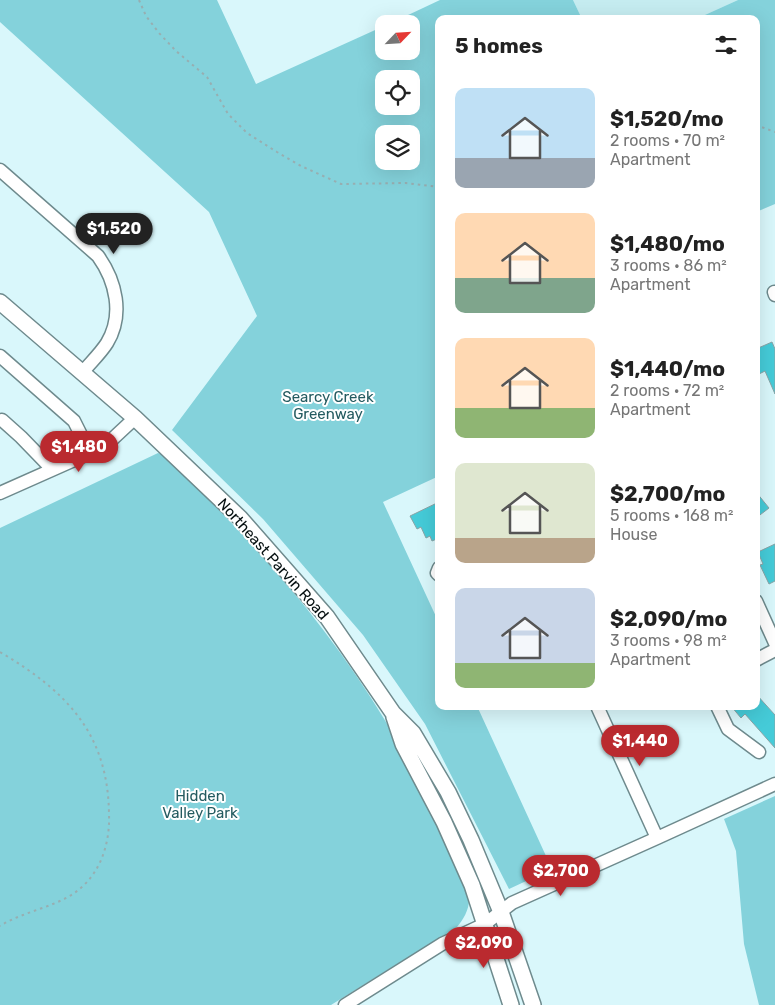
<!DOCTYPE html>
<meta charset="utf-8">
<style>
:root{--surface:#fff;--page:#f2f2f2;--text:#222;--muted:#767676;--accent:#ba2a2f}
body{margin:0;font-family:Rubik,sans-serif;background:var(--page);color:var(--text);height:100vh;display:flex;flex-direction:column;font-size:19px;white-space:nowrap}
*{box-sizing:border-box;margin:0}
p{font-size:16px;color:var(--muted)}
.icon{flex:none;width:28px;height:28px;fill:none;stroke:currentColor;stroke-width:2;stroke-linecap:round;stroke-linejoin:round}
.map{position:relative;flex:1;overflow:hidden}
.side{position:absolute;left:435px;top:15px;width:325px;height:695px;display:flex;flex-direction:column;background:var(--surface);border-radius:10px;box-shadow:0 5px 20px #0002}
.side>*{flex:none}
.needle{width:32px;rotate:65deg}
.fabs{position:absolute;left:375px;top:15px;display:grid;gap:10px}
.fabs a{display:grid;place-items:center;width:45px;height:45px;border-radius:10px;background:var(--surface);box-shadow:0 5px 20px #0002;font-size:25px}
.price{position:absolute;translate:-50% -42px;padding:0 11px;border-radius:18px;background:var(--accent);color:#fff;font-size:16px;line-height:32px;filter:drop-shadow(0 1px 2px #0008)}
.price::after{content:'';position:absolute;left:50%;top:30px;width:15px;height:11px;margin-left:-8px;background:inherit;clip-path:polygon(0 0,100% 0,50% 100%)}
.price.current{background:#222;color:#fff}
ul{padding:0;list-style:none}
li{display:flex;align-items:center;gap:15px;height:125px;padding:0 20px}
li span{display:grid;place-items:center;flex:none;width:140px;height:100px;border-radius:10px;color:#555}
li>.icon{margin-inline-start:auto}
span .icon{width:60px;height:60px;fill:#fffc;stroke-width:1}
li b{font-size:21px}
h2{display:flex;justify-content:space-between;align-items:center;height:60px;padding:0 20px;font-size:21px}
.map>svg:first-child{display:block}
.built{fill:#c5ecf0}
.green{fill:#84d2db;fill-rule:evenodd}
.building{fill:#45cbd8;stroke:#88a4a7}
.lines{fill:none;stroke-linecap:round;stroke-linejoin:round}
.minor-casing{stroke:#6e8a8d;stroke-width:15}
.major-casing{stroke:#6e8a8d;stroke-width:18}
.path{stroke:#97aeb1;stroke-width:2;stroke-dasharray:2.5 4;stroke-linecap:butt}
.minor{stroke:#fff;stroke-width:12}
.major{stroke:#fff;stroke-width:15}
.labels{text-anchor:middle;stroke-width:4;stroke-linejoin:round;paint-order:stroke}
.park-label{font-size:15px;fill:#245b60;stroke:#fff}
.street-label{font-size:15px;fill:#050f10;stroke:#fff}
</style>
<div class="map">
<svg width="775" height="1005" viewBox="0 0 775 1005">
<rect width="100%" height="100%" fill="#d9f7fb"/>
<!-- built -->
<path class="built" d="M573,0H738L696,19H582Z"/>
<!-- green -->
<path class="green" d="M0,0H217L256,84L384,26V51H411V24H389L440,0H573L582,19H439V476L383,502L439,623V706H477L552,869L509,889L425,724L363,635L263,519L172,430L257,316L209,212L0,22ZM384,79H411V106H384ZM384,134H411V161H384Z
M738,0H775V204L756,212V19H696Z
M158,453L161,454C247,533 326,622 386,722C393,735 400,749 406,763C417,783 427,803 437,823C445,842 454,860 462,879C464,885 469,893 469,900C469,910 463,920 457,927L331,1005H0V528Z
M775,796V1005H759L744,944L736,851L724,819Z"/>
<!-- building -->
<path class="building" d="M772,342L775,349V394L765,371L759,374L756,368V349Z
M756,492L769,508L756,518Z
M439,502V538L432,541L430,536L426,538L421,527L417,529L410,516Z
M775,544V581L769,584L760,565L763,564L758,552Z
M756,694L775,715V748L745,714L741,718L731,706H756Z"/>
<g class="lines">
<defs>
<path id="minor" d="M0,170L98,256C116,281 124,315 107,343C100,354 90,363 82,373
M774,292L775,295
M0,356L74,421L90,453
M2,420L21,437L52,469
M0,493L90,453L106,445L135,418
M439,568L437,573L439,575
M756,601L775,643
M756,660L775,650
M597,706L657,838
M717,706L728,729L759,752
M345,1005L442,944L485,924L512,903L657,838L775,784"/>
<path id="major" d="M0,302L135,418L240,518L327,617L393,713L413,733L448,792L471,840L501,912L533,1005
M394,717L403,744L444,822L472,885L511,1005"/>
</defs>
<!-- minor casing -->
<use href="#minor" class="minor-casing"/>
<!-- major casing -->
<use href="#major" class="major-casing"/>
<!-- path -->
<path class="path" d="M139,0L146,16L159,33L176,51L207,77L228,114L247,133L277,152L301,166L341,184L406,183L439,187
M756,125L775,132
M0,652C66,691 108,733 109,814C110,839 103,866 85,884C63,907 27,909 0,926"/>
<!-- minor -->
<use href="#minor" class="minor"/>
<!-- major -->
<use href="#major" class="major"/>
</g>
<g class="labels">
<!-- park labels -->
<g class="park-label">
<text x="328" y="402">Searcy Creek<tspan x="328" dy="17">Greenway</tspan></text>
<text x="200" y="801">Hidden<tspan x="200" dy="17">Valley Park</tspan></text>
</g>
<!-- street labels -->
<g class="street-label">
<text transform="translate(273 559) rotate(48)" y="5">Northeast Parvin Road</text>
</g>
</g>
</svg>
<div class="fabs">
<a><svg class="needle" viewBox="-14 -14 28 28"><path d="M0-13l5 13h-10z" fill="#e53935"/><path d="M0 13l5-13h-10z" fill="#767676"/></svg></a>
<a><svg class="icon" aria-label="locate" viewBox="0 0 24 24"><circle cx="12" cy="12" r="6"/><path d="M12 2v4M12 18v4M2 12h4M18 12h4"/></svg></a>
<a><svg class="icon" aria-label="layers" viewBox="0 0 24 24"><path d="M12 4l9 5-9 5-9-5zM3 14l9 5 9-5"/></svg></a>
</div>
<b class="price current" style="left:114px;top:255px">$1,520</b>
<b class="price" style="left:79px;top:473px">$1,480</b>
<b class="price" style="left:640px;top:767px">$1,440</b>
<b class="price" style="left:561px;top:897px">$2,700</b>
<b class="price" style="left:484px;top:969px">$2,090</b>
<section class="side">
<h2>5 homes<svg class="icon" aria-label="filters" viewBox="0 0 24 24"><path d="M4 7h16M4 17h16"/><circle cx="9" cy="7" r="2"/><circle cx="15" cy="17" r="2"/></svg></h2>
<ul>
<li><span style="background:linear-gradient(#bfe0f5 70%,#9aa5b1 0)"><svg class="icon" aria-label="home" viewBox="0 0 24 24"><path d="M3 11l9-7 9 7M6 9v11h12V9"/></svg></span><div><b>$1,520/mo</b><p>2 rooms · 70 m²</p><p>Apartment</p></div></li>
<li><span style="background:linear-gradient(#ffd9b3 65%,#7fa58c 0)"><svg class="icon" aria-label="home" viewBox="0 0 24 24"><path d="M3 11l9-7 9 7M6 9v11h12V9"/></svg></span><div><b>$1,480/mo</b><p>3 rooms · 86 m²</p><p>Apartment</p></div></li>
<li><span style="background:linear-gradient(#ffd9b3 70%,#8fb573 0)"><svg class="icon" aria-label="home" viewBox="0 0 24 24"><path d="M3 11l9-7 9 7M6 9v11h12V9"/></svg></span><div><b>$1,440/mo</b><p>2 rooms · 72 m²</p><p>Apartment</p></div></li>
<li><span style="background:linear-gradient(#dfe7d0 75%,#b9a48a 0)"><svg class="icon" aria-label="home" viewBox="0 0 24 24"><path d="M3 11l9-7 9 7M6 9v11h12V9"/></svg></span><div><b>$2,700/mo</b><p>5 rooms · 168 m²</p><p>House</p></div></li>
<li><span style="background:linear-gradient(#c9d6e8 75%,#8fb573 0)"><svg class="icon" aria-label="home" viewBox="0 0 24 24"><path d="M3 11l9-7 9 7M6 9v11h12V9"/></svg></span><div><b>$2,090/mo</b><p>3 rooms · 98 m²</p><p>Apartment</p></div></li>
</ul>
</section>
</div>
